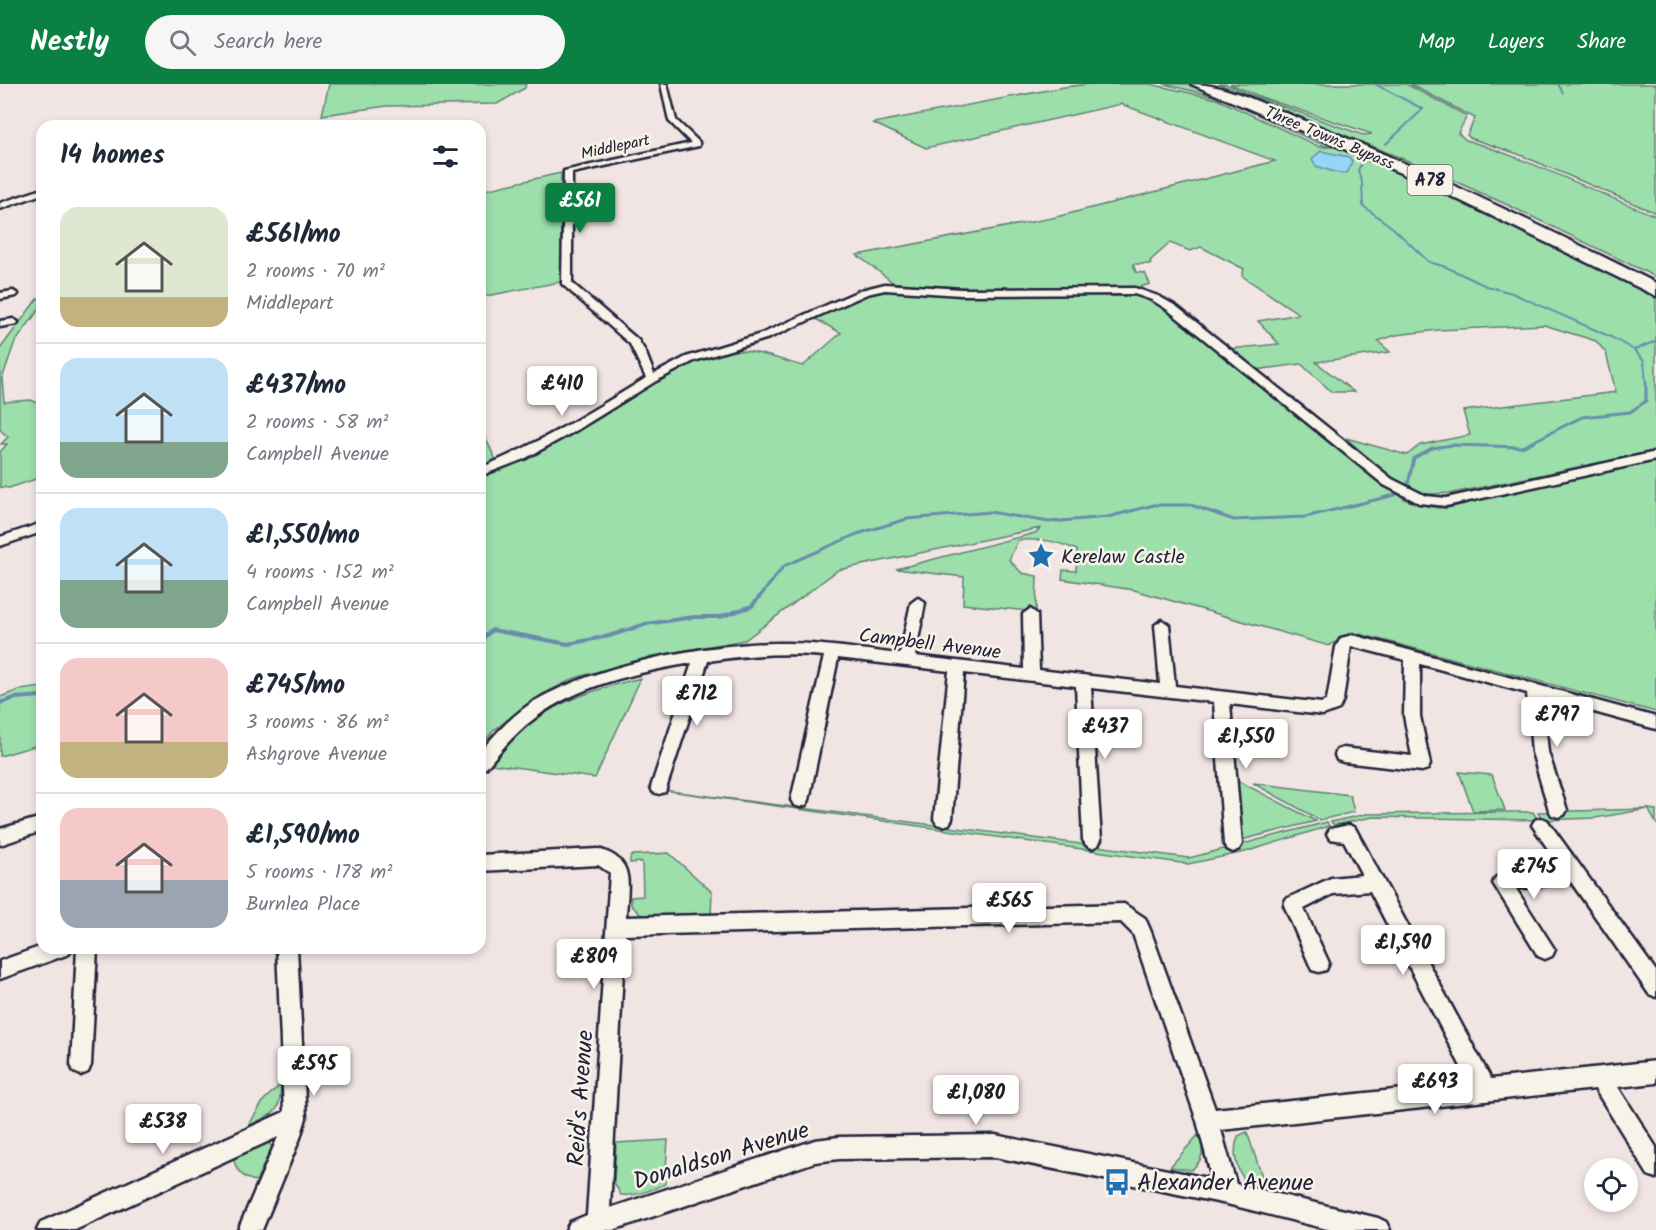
<!DOCTYPE html>
<meta charset="utf-8">
<style>
:root{--surface:#fff;--page:#f6f6f7;--text:#1f2937;--muted:#747a83;--line:#e0e1e3;--accent:#0b8043}
body{margin:0;font-family:Kalam,sans-serif;background:var(--page);color:var(--text);height:100vh;display:flex;flex-direction:column;font-size:22px;white-space:nowrap}
*{box-sizing:border-box;margin:0}
p{font-size:20px;color:var(--muted)}
.icon{flex:none;width:33px;height:33px;fill:none;stroke:currentColor;stroke-width:2;stroke-linecap:round;stroke-linejoin:round}
.map{position:relative;flex:1;overflow:hidden}
.panel{position:absolute;left:36px;top:36px;width:450px;height:834px;display:flex;flex-direction:column;background:var(--surface);border-radius:18px;box-shadow:0 3px 9px #0003}
.panel>*{flex:none}
.tools{position:absolute;left:1584px;top:1074px;display:grid;gap:12px}
.tools a{display:grid;place-items:center;width:54px;height:54px;border-radius:50%;background:var(--surface);box-shadow:0 3px 9px #0003;font-size:30px}
.price{position:absolute;translate:-50% -51px;padding:0 14px;border-radius:6px;background:#fff;color:#222;font-size:20px;line-height:39px;filter:drop-shadow(0 2px 3px #0008)}
.price::after{content:'';position:absolute;left:50%;top:36px;width:18px;height:14px;margin-left:-9px;background:inherit;clip-path:polygon(0 0,100% 0,50% 100%)}
.price.selected{background:var(--accent);color:#fff}
ul{padding:0;list-style:none}
li{display:flex;align-items:center;gap:18px;height:150px;padding:0 24px}
li+li{border-top:2px solid var(--line)}
li span{display:grid;place-items:center;flex:none;width:168px;height:120px;border-radius:18px;color:#555}
li>.icon{margin-inline-start:auto}
span .icon{width:72px;height:72px;fill:#fffc;stroke-width:1}
li b{font-size:26px}
h2{display:flex;justify-content:space-between;align-items:center;height:72px;padding:0 24px;font-size:26px}
header{display:flex;align-items:center;gap:36px;box-sizing:border-box;height:84px;padding:0 30px;background:var(--accent);color:#fff}
header strong{font-size:28px}
nav{display:flex;gap:33px;margin-inline-start:auto;font-size:21px}
.search{width:420px;height:54px;background:var(--page);display:flex;align-items:center;gap:15px;box-sizing:border-box;padding:0 21px;border-radius:33px;color:var(--muted);font-size:22px}
.map>svg:first-child{display:block}
.green{fill:#9cdfab;stroke:#5f8073;stroke-width:1.5}
.water{fill:#95d5f6;stroke:#678dab;stroke-width:1.5}
.lines{fill:none;stroke-linecap:round;stroke-linejoin:round}
.stream-far2{stroke:#678dab;stroke-width:2}
.stream-far1{stroke:#678dab;stroke-width:3}
.stream{stroke:#678dab;stroke-width:4}
.street-casing{stroke:#22223b;stroke-width:5}
.highway-casing{stroke:#22223b;stroke-width:5}
.street{fill:#f7f3e8;fill-rule:evenodd}
.highway{fill:#f7f3e8;fill-rule:evenodd}
.labels{text-anchor:middle;stroke-width:5;stroke-linejoin:round;paint-order:stroke}
.far-street-label{font-size:16px;fill:#22223b;stroke:#f7f3e8}
.shield{fill:#f7f3e8;stroke:#62616f;stroke-width:1.5}
.shield-label{font-size:18px;font-weight:bold;fill:#22223b}
.poi-label{font-size:20px;fill:#22223b;stroke:#f7f3e8;text-anchor:start}
.street-label{font-size:20px;fill:#22223b;stroke:#f7f3e8}
.near-street-label{font-size:24px;fill:#22223b;stroke:#f7f3e8}
.near-poi-label{font-size:24px;fill:#22223b;stroke:#f7f3e8;text-anchor:start}
</style>
<header>
<strong>Nestly</strong>
<div class="search"><svg class="icon" aria-label="search" viewBox="0 0 24 24"><circle cx="10" cy="10" r="6"/><path d="M15 15l6 6"/></svg>Search here</div>
<nav><a>Map</a><a>Layers</a><a>Share</a></nav>
</header>
<div class="map">
<svg width="1656" height="1146" viewBox="0 0 1656 1146">
<rect width="100%" height="100%" fill="#f1e5e3"/>
<filter id="ink" filterUnits="userSpaceOnUse"><feTurbulence type="fractalNoise" baseFrequency=".0167" numOctaves="2"/><feDisplacementMap in="SourceGraphic" scale="12" xChannelSelector="R" yChannelSelector="G"/><feConvolveMatrix kernelMatrix="1 2 1 2 8 2 1 2 1" color-interpolation-filters="sRGB"/></filter>
<g filter="url(#ink)">
<!-- green -->
<path class="green" d="M329,0H526L525,4L497,20L387,22L322,31Z
M1090,0H1150L1217,15L1320,63H1347L1379,76L1656,211V367L1453,409L1428,410L1404,405L1346,354L1407,371L1420,361L1470,351L1463,327L1616,308L1606,269L1596,257L1544,241L1438,246L1396,251L1378,257L1390,268L1316,278L1354,308H1332L1301,280L1255,286L1228,265L1279,260L1258,237L1299,230L1242,192L1244,185L1201,163L1190,167L1170,159L1150,177L1151,180H1133L1136,188L1145,189L1150,200L1140,203L990,205L894,199L857,171L1052,134L1275,77L1121,20L926,64L873,39L1064,3Z
M1164,0H1192L1342,61L1325,62L1221,14Z
M1219,0H1226L1248,10L1363,51L1372,50L1261,13L1230,0H1406L1467,32L1458,49L1466,56C1531,76 1592,107 1656,132V193L1512,123L1428,85Z
M1410,0H1656V129L1518,70L1470,54L1467,51L1475,34Z
M561,89V198L480,213V107Z
M891,205L980,211L1134,210L1152,215L1169,226L1265,305L1406,416C1434,425 1444,428 1473,417L1656,377V628L1352,548L1329,562L1134,506L1062,495L1063,486L1076,487L1077,466C1054,456 1043,455 1018,456L1009,476L1022,489L1037,492L1036,528L963,520L964,493L896,485L1035,449L1041,444L838,486L745,556L653,572L575,594L543,610L521,625L493,647L480,663V393C519,377 558,358 595,337C634,314 685,270 732,267C755,265 780,276 803,282L841,249L812,233L865,209Z
M42,214V221L14,260L2,295L4,318L31,316L42,321V393L9,404L0,403V368L7,360H1L8,353L0,346V265L37,215Z
M480,343L496,376L480,383Z
M641,594L595,694L491,680C530,626 578,609 641,594Z
M42,603V660L0,672V613L19,606Z
M1459,688L1492,691L1505,726L1473,727Z
M1238,697L1240,698L1316,737L1241,756Z
M1253,699L1350,711L1354,728L1320,736Z
M655,705L1189,774L1327,738L1329,742L1245,768L1188,780Z
M1648,725L1656,726V739L1648,725L1595,734L1543,736L1538,728Z
M1505,728H1533L1538,736L1373,733L1334,741L1331,738L1366,730Z
M669,769L712,808L711,831L647,833L641,831L631,821V813L643,812L642,778L630,779V774L633,771Z
M281,1000C280,1032 275,1028 248,1042L264,1016Z
M1247,1048L1266,1104C1239,1105 1230,1073 1238,1052Z
M1198,1051C1205,1065 1204,1076 1191,1086L1170,1083Z
M668,1056L665,1100C651,1106 636,1113 621,1111L614,1098L616,1059Z
M268,1057L272,1063L256,1097C244,1095 236,1087 234,1076L235,1072Z"/>
<!-- water -->
<path class="water" d="M1321,67L1349,73L1352,77L1348,88L1341,90L1316,82L1312,75Z"/>
<g class="lines">
<!-- stream-far2 -->
<path class="stream-far2" d="M1375,0L1423,25L1386,60
M1558,0L1563,9
M1361,96L1358,86L1362,78
M1362,98L1363,122L1393,144L1429,178L1446,183L1486,202L1512,209L1611,253L1634,266L1644,277L1646,299
M1634,266L1656,257"/>
<!-- stream-far1 -->
<path class="stream-far1" d="M758,515L784,482L857,450L907,435L990,428L1049,438L1108,433L1154,421H1191L1234,436L1305,433L1395,411L1408,400L1414,374L1432,364L1452,361L1522,363L1582,333L1630,328L1646,317V298"/>
<!-- stream -->
<path class="stream" d="M480,557L492,546L568,560L609,552L646,540L694,533H720L752,522L759,513
M0,619L15,614L42,612"/>
<defs>
<path id="street" d="M661,0H667L676,36L699,58V62L572,89V199L638,256L645,267L654,290L686,273L761,250L861,206L885,200L961,205L1135,204L1158,212L1176,222L1392,395L1426,412L1446,414L1656,368V376L1446,422L1419,419L1384,401L1168,226L1152,216L1134,210L961,211L885,206L867,210L769,254L694,277L656,297L577,346L524,375L480,392V384C539,360 592,327 646,294L630,260L562,200L564,87L691,59L669,37Z
M42,105V110L0,125V119Z
M13,207L18,210L16,212L0,215V209Z
M13,235L18,238L17,240L0,243V237Z
M42,439V448L0,462V453Z
M918,514L925,519L915,572L1024,585L1023,530L1030,525L1037,530L1039,586L1160,600L1155,541L1162,536L1169,541L1175,602L1322,619L1327,616L1336,563L1341,554L1353,551L1656,633V645L1543,614L1548,668L1567,726L1564,731L1558,733L1552,731L1549,726L1532,668L1527,609L1420,580V632L1430,680L1428,685L1422,687L1343,678L1337,676L1335,671L1337,666L1343,664L1412,672L1404,632L1405,576L1351,562L1343,616L1339,625L1323,631L1230,620L1242,760L1239,765L1233,768L1227,765L1224,760L1214,618L1091,604L1101,756L1098,761L1092,764L1086,761L1083,756L1076,602L964,589L952,735L949,740L943,742L937,740L934,735L949,587L838,574L809,716L806,721L800,723L794,721L791,716L824,572C785,568 747,571 708,577L665,708L659,710L653,708L651,703L692,579C639,588 578,601 535,634C516,648 501,666 486,684L480,686V668C495,650 511,633 530,620C593,581 711,558 786,559C824,559 862,566 900,570L911,519Z
M42,733V747L0,761V745Z
M1541,734L1547,736L1656,887V913L1649,910L1571,798L1516,805L1555,866L1552,872L1545,875L1538,872L1493,799L1496,793L1502,791L1560,783L1532,741L1535,736Z
M1349,741L1355,744L1491,995L1656,977V999L1618,1003L1656,1063V1094L1648,1091L1595,1005L1221,1046L1236,1100L1378,1134L1386,1138L1390,1146H1331L1227,1120L995,1073L839,1075L815,1078L613,1146H566L570,1138L587,1131L610,789L598,781L480,787V771L598,765C637,776 627,801 626,833L1124,820L1145,834L1151,848L1215,1025L1469,998L1370,807L1333,810L1304,825L1329,879L1326,886L1319,888L1312,886L1284,821L1286,815L1331,794L1362,791L1344,757L1330,755L1327,750L1330,745ZM1121,838L1133,850L1197,1037L1212,1095L995,1051L839,1053L815,1056L610,1124L625,851Z
M42,862V864H72L69,870L0,895V877Z
M77,864H97L91,981L88,988L81,991L74,988L71,981Z
M277,864H297L306,1034L300,1054L262,1146H238L278,1053L75,1146H37L41,1138L284,1028Z"/>
<path id="highway" d="M1191,0C1228,0 1268,23 1303,36C1423,85 1540,141 1656,199V212L1424,99Z"/>
</defs>
<!-- street casing -->
<use href="#street" class="street-casing"/>
<!-- highway casing -->
<use href="#highway" class="highway-casing"/>
<!-- street -->
<use href="#street" class="street"/>
<!-- highway -->
<use href="#highway" class="highway"/>
</g>
</g>
<!-- icons -->
<defs>
<symbol id="sight-bare" viewBox="-9 -9 18 18"><path d="M0-6L1.8-2.2L6-1.7L2.9 1.2L3.7 5.4L0 3.3L-3.7 5.4L-2.9 1.2L-6-1.7L-1.8-2.2Z" fill="#1f6fb2" stroke="#f7f3e8" stroke-width="2.5" paint-order="stroke"/></symbol>
<symbol id="bus-bare" viewBox="-9 -9 18 18"><path d="M-5-6H5V4H4V6H2V4H-2V6H-4V4H-5ZM-3.5-4V0h7V-4ZM-3.5 1.2v1.5H-2V1.2ZM2 1.2v1.5H3.5V1.2Z" fill="#1f6fb2" stroke="#f7f3e8" stroke-width="2.5" paint-order="stroke"/></symbol>
</defs>
<g fill-rule="evenodd">
<use href="#sight-bare" x="1022" y="453" width="38" height="38"/>
<use href="#bus-bare" x="1098" y="1079" width="38" height="38"/>
</g>
<g class="labels">
<!-- far-street labels -->
<g class="far-street-label">
<text transform="translate(1330 53) rotate(23)" y="6">Three Towns Bypass</text>
<text transform="translate(615 62) rotate(-12)" y="6">Middlepart</text>
</g>
<!-- shield labels -->
<rect class="shield" x="1407.5" y="81" width="45" height="30" rx="4.5"/>
<g class="shield-label">
<text x="1430" y="102">A78</text>
</g>
<!-- poi labels -->
<g class="poi-label">
<text x="1061" y="479">Kerelaw Castle</text>
</g>
<!-- street labels -->
<g class="street-label">
<text transform="translate(930 559) rotate(7)" y="7">Campbell Avenue</text>
</g>
<!-- near-street labels -->
<g class="near-street-label">
<text transform="translate(580 1014) rotate(-86)" y="8">Reid's Avenue</text>
<text transform="translate(721 1071) rotate(-17)" y="8">Donaldson Avenue</text>
</g>
<!-- near-poi labels -->
<g class="near-poi-label">
<text x="1137" y="1106">Alexander Avenue</text>
</g>
</g>
</svg>
<div class="tools">
<a><svg class="icon" aria-label="locate" viewBox="0 0 24 24"><circle cx="12" cy="12" r="6"/><path d="M12 2v4M12 18v4M2 12h4M18 12h4"/></svg></a>
</div>
<b class="price selected" style="left:580px;top:150px">£561</b>
<b class="price" style="left:562px;top:333px">£410</b>
<b class="price" style="left:697px;top:643px">£712</b>
<b class="price" style="left:1557px;top:664px">£797</b>
<b class="price" style="left:1105px;top:676px">£437</b>
<b class="price" style="left:1246px;top:686px">£1,550</b>
<b class="price" style="left:1534px;top:816px">£745</b>
<b class="price" style="left:1009px;top:850px">£565</b>
<b class="price" style="left:1403px;top:892px">£1,590</b>
<b class="price" style="left:594px;top:906px">£809</b>
<b class="price" style="left:314px;top:1013px">£595</b>
<b class="price" style="left:1435px;top:1031px">£693</b>
<b class="price" style="left:976px;top:1042px">£1,080</b>
<b class="price" style="left:163px;top:1071px">£538</b>
<section class="panel">
<h2>14 homes<svg class="icon" aria-label="filters" viewBox="0 0 24 24"><path d="M4 7h16M4 17h16"/><circle cx="9" cy="7" r="2"/><circle cx="15" cy="17" r="2"/></svg></h2>
<ul>
<li><span style="background:linear-gradient(#dfe7d0 75%,#c2b280 0)"><svg class="icon" aria-label="home" viewBox="0 0 24 24"><path d="M3 11l9-7 9 7M6 9v11h12V9"/></svg></span><div><b>£561/mo</b><p>2 rooms · 70 m²</p><p>Middlepart</p></div></li>
<li><span style="background:linear-gradient(#bfe0f5 70%,#7fa58c 0)"><svg class="icon" aria-label="home" viewBox="0 0 24 24"><path d="M3 11l9-7 9 7M6 9v11h12V9"/></svg></span><div><b>£437/mo</b><p>2 rooms · 58 m²</p><p>Campbell Avenue</p></div></li>
<li><span style="background:linear-gradient(#bfe0f5 60%,#7fa58c 0)"><svg class="icon" aria-label="home" viewBox="0 0 24 24"><path d="M3 11l9-7 9 7M6 9v11h12V9"/></svg></span><div><b>£1,550/mo</b><p>4 rooms · 152 m²</p><p>Campbell Avenue</p></div></li>
<li><span style="background:linear-gradient(#f6c9c9 70%,#c2b280 0)"><svg class="icon" aria-label="home" viewBox="0 0 24 24"><path d="M3 11l9-7 9 7M6 9v11h12V9"/></svg></span><div><b>£745/mo</b><p>3 rooms · 86 m²</p><p>Ashgrove Avenue</p></div></li>
<li><span style="background:linear-gradient(#f6c9c9 60%,#9aa5b1 0)"><svg class="icon" aria-label="home" viewBox="0 0 24 24"><path d="M3 11l9-7 9 7M6 9v11h12V9"/></svg></span><div><b>£1,590/mo</b><p>5 rooms · 178 m²</p><p>Burnlea Place</p></div></li>
</ul>
</section>
</div>
